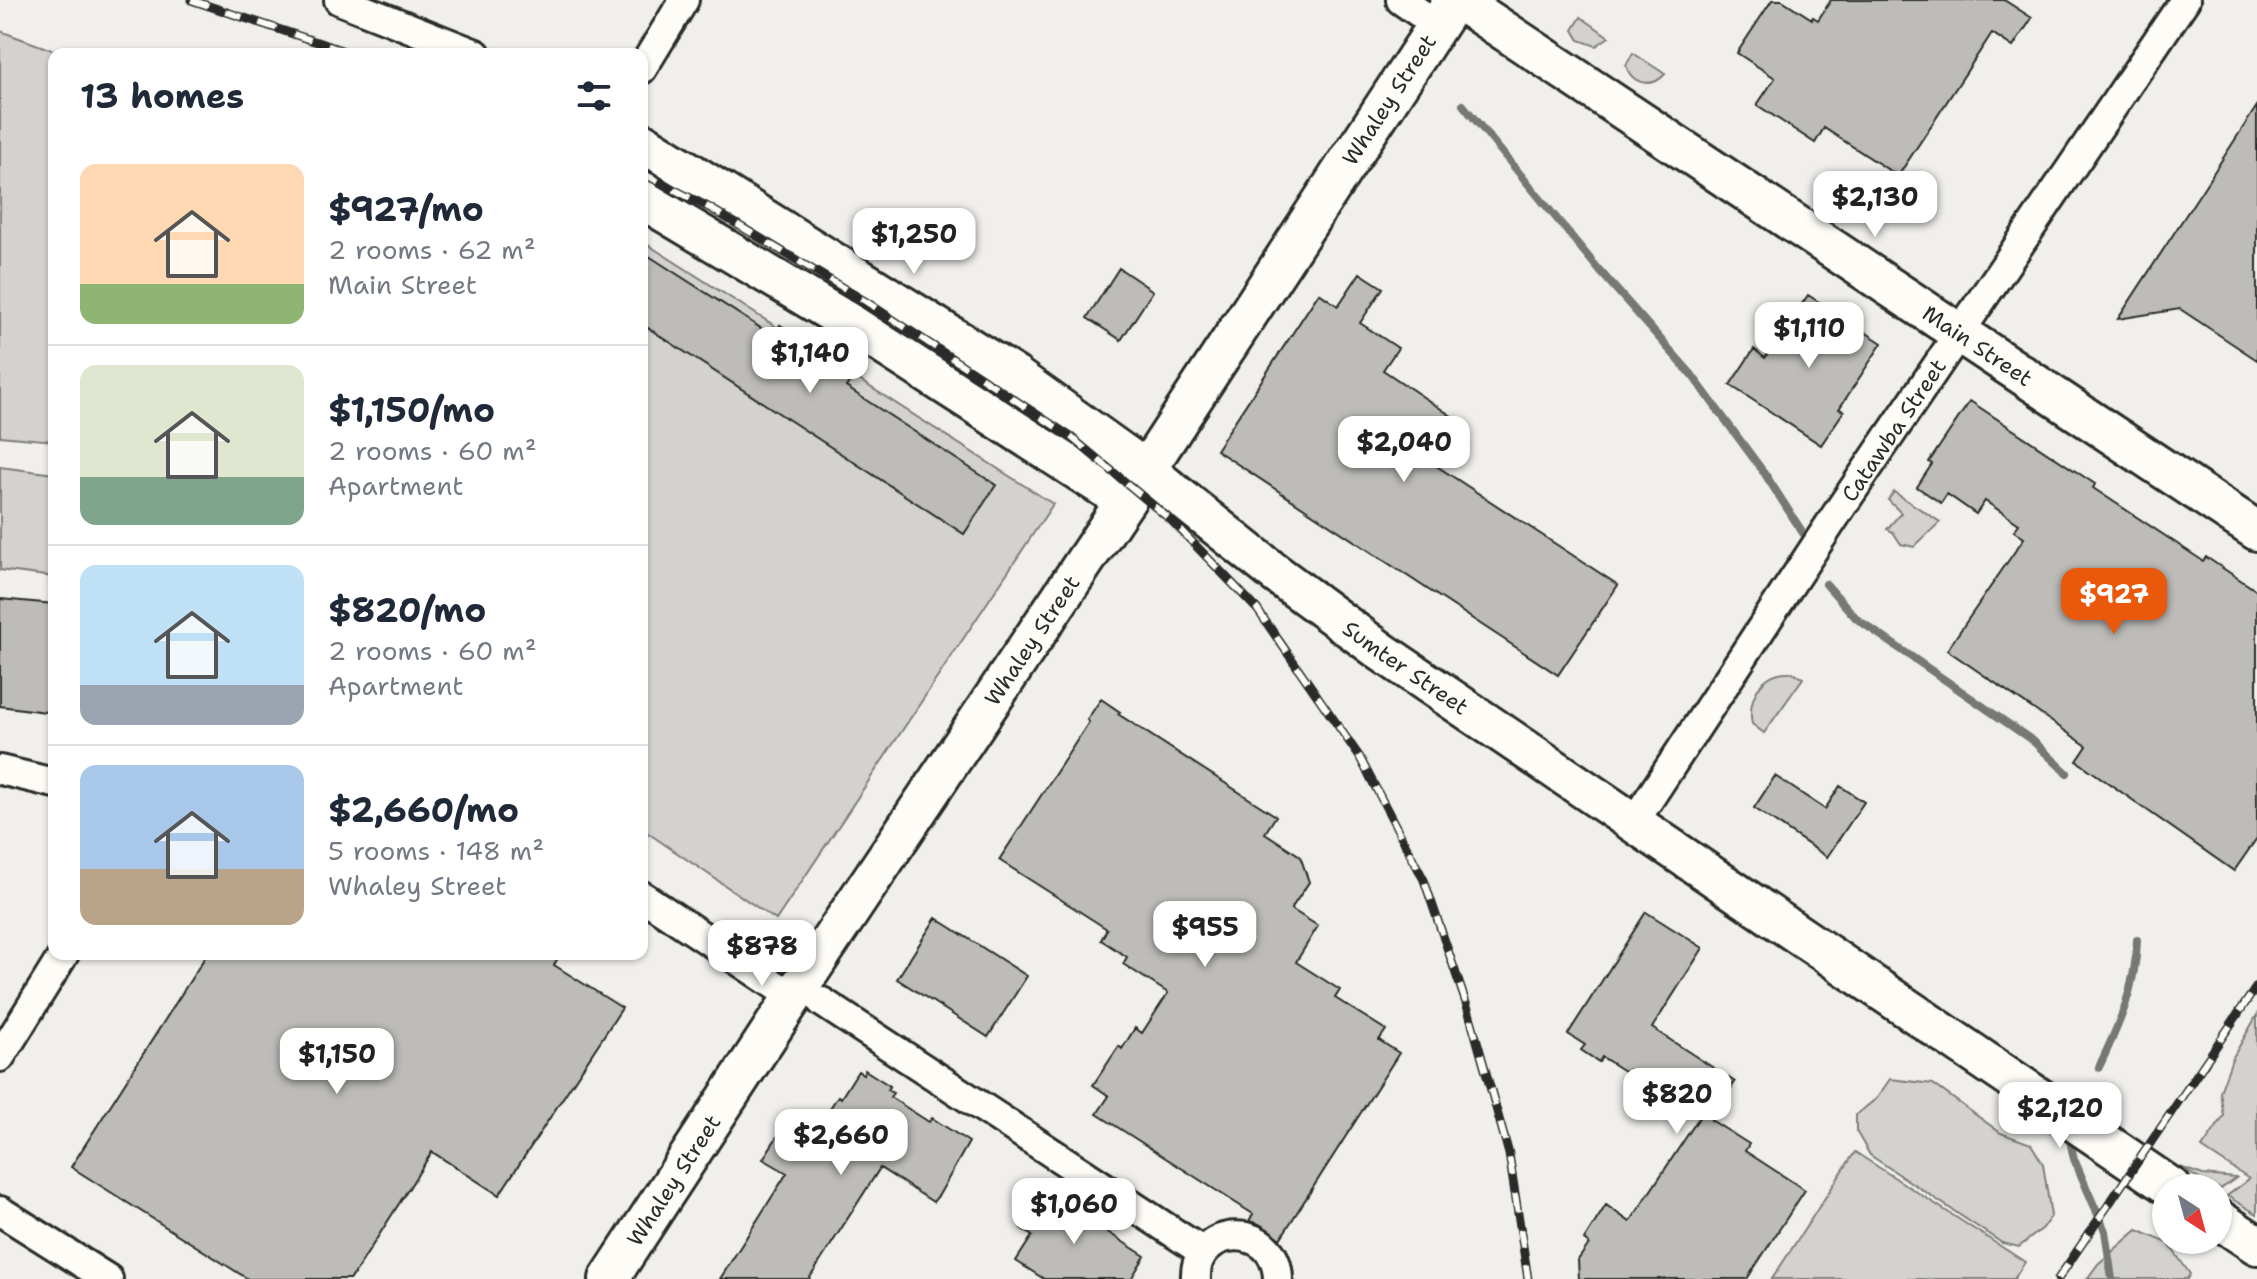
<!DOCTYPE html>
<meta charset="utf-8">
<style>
:root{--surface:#fff;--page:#f2f2f3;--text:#1f2937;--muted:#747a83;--line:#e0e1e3;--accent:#ea580c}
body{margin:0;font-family:"Shantell Sans",sans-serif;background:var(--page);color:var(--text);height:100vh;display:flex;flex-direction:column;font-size:30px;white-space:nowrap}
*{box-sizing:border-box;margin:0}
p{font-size:26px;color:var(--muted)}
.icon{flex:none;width:44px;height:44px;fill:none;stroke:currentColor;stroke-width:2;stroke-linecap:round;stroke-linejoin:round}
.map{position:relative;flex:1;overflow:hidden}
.side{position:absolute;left:48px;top:48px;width:600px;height:912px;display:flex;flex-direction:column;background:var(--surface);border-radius:16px;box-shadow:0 2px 6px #0004}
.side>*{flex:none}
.needle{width:52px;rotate:144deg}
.controls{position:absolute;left:2152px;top:1174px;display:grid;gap:16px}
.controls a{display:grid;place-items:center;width:80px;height:80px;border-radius:50%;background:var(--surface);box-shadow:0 2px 6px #0004;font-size:40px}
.price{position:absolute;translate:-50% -68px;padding:0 18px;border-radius:16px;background:#fff;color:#222;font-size:26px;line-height:52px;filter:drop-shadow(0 2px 4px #0008)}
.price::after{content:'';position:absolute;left:50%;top:48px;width:24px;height:18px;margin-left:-12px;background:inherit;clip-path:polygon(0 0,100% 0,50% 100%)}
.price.selected{background:var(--accent);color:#fff}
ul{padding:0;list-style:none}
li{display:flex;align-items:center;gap:24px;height:200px;padding:0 32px}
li+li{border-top:2px solid var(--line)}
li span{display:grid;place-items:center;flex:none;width:224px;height:160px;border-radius:16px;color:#555}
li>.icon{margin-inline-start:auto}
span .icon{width:96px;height:96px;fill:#fffc;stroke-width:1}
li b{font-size:34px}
h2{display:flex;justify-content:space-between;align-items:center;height:96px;padding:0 32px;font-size:34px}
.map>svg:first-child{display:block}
.green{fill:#d3d2cf;stroke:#7f7e7d;stroke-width:2}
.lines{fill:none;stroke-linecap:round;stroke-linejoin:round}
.stream{stroke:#777775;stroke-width:8}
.building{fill:#bdbcb8;stroke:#2b2b2b;stroke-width:2}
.street-casing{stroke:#2b2b2b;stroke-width:34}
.secondary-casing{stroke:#2b2b2b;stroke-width:44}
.street{stroke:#fdfcf7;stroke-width:28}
.secondary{stroke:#fdfcf7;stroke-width:38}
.rail-casing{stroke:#2b2b2b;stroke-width:9}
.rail{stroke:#fdfcf7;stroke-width:6;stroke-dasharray:18;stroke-linecap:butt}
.labels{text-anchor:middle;stroke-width:6;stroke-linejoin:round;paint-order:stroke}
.street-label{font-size:22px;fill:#2b2b2b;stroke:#fdfcf7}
</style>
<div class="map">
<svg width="2257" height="1279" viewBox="0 0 2257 1279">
<rect width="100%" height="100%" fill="#f0efeb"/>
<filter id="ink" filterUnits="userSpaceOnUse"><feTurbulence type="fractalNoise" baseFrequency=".0125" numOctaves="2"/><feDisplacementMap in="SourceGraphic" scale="16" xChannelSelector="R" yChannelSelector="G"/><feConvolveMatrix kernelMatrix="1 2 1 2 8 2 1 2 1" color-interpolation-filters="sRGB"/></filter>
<g filter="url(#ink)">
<!-- green -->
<path class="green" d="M1581,17L1609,37L1596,46L1579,40L1573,30Z
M0,31L63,54H54V441L0,436Z
M1633,53L1665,74C1652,89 1631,84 1626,65Z
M642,241L1053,504L776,920L642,829Z
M0,467L54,474V577L0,570Z
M1894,492L1940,522L1914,547L1901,544L1893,532L1887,529L1901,513L1888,500Z
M1791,672L1803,678L1764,733L1752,724C1747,698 1762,670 1791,672Z
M2257,1015V1214L2227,1196L2249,1179L2202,1148L2224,1116L2220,1092L2232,1059Z
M1890,1079L1933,1084L2001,1133L2031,1144L2043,1164L2051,1216L2043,1228L2019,1247L2002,1243L1870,1155L1856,1131V1115L1877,1098Z
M1855,1152L2025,1262L2014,1279H1772Z
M2180,1167L2203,1175L2236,1178L2218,1191V1188H2214Z
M2137,1230L2168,1243L2190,1274L2187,1279H2087L2098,1264Z"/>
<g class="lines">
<!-- stream -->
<path class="stream" d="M1463,105L1600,271L1692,375L1765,474L1803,533
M1826,584L1857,619L2033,741L2067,773
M2099,1067C2119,1025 2136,987 2137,940
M2070,1141L2074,1159L2105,1231L2112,1279"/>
</g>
<!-- building -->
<path class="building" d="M1772,0H1782L1812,19L1813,17L1818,20L1831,0H2004L2032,18L2013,47L1992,33L1898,176L1824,128L1815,143L1757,105L1775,78L1737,53Z
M2257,106V360L2180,309L2118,319Z
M649,256L773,336L780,325L829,357L855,374L846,387L996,485L964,534L642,324V267Z
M1119,268L1153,291L1121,340L1087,318Z
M1360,273L1383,288L1360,323L1398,348L1383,370L1456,419L1429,461L1618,585L1558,675L1216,450L1319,293L1338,306Z
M1808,295L1882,343L1839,409L1844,411L1821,445L1730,385L1754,349L1765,358Z
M1970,401L2095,484L2093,488L2203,561L2206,557L2257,591V838L2234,871L2077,761L2087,746L1947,650L2024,538L2014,531L2019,524L1985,501L1976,514L1947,494L1941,503L1917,487L1932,464L1929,462Z
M0,599L54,604V713L0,706Z
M1101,699L1120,712L1118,714L1276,816L1265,833L1300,856L1309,882L1291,909L1318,926L1296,962L1340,990L1335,998L1386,1030L1379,1040L1399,1053L1280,1239L1259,1224L1249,1221L1253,1214L1097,1114L1109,1096L1093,1085L1119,1046L1122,1049L1135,1028L1142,1033L1168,993L1123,964L1127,957L1101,940L1107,929L999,860L1089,722L1087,720Z
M1775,776L1825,809L1840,786L1864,802L1827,857L1754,808Z
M1646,912L1703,948L1652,1028L1735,1082L1711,1120L1749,1144L1745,1151L1805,1190L1747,1279H1579L1578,1260L1589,1244L1584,1240L1606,1205L1630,1222L1700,1116L1629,1070L1627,1073L1602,1057L1599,1062L1581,1050L1585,1045L1568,1034Z
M936,918L1027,976L988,1037L897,979Z
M207,954H560L554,965L622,1008L499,1195L432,1152L351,1279H248L71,1167Z
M865,1070L890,1086L887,1090L893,1093L890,1097L929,1122L932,1118L969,1142L939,1195L933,1202L880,1168L809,1279H720L787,1173L763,1159L789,1118L814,1133L838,1096L841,1098L858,1071L863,1074Z
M1045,1192L1145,1256L1131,1279H1044L1016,1261L1032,1236L1021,1228Z"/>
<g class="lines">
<defs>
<g id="street">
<path d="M339,0L476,54"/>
<path d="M1401,0L1437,25"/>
<path d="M642,69L684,0"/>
<path d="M0,770L54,783"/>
<path id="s1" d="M1634,822L1842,506L2185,0"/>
<path d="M642,896L793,997"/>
<path d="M822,1002L1203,1252"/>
<path d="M0,1057L64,954"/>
<path d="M0,1211L108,1279"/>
<path d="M1196,1279C1193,1224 1277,1220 1278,1279"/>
</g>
<g id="secondary">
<path id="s2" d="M1458,0L2257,531"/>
<path id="s3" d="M642,142L1015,376L1146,470L1275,573L1382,652L2172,1188"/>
<path d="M642,199L851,324L1125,501"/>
<path d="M2218,1219L2257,1245"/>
<path id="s4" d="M609,1279L808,974L1146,470L1454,0"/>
</g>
</defs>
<!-- street casing -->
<use href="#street" class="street-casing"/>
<!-- secondary casing -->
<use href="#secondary" class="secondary-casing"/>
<!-- street -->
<use href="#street" class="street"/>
<!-- secondary -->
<use href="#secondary" class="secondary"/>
<defs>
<path id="rail" d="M191,0L353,54
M642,173L710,208L865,301L1071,437L1172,521L1257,609L1359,756L1424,880L1468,1009L1509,1154L1528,1279
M2058,1279L2257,986"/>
</defs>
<!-- rail casing -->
<use href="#rail" class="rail-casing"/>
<!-- rail -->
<use href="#rail" class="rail"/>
</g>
</g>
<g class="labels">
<!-- street labels -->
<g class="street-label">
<text dy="8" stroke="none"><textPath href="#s4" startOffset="1414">Whaley Street</textPath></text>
<text dy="8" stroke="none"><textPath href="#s2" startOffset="624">Main Street</textPath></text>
<text dy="8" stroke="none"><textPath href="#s1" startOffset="470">Catawba Street</textPath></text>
<text dy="8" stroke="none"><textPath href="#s4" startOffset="766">Whaley Street</textPath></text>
<text dy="8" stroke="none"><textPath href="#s3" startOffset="928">Sumter Street</textPath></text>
<text dy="8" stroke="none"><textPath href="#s4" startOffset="118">Whaley Street</textPath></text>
</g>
</g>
</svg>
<div class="controls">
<a><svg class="needle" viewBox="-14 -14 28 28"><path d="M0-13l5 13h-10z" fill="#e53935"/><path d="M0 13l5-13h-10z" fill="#747a83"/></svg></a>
</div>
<b class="price" style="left:1875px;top:239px">$2,130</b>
<b class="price" style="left:914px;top:276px">$1,250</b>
<b class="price" style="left:1809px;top:370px">$1,110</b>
<b class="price" style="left:810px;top:395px">$1,140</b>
<b class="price" style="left:1404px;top:484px">$2,040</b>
<b class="price selected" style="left:2114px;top:636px">$927</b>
<b class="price" style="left:1205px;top:969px">$955</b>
<b class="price" style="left:762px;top:988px">$878</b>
<b class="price" style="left:337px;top:1096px">$1,150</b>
<b class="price" style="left:1677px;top:1136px">$820</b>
<b class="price" style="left:2060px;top:1150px">$2,120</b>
<b class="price" style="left:841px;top:1177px">$2,660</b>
<b class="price" style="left:1074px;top:1246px">$1,060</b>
<section class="side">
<h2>13 homes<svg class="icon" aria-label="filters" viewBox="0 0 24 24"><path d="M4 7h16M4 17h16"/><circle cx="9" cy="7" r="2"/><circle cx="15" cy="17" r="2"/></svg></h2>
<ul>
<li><span style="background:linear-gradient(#ffd9b3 75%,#8fb573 0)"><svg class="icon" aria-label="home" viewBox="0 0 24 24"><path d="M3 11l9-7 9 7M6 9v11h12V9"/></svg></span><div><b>$927/mo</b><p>2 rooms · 62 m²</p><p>Main Street</p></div></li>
<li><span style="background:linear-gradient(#dfe7d0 70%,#7fa58c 0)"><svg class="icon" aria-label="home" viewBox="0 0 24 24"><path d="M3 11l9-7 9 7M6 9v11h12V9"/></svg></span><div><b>$1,150/mo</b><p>2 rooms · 60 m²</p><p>Apartment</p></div></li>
<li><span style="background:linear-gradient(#bfe0f5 75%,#9aa5b1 0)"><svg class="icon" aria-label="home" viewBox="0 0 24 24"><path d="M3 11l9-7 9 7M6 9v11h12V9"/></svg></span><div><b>$820/mo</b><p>2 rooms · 60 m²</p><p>Apartment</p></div></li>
<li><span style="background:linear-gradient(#a9c7e8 65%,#b9a48a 0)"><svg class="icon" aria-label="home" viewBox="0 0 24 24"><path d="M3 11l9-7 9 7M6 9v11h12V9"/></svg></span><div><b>$2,660/mo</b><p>5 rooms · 148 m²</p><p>Whaley Street</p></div></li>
</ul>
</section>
</div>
